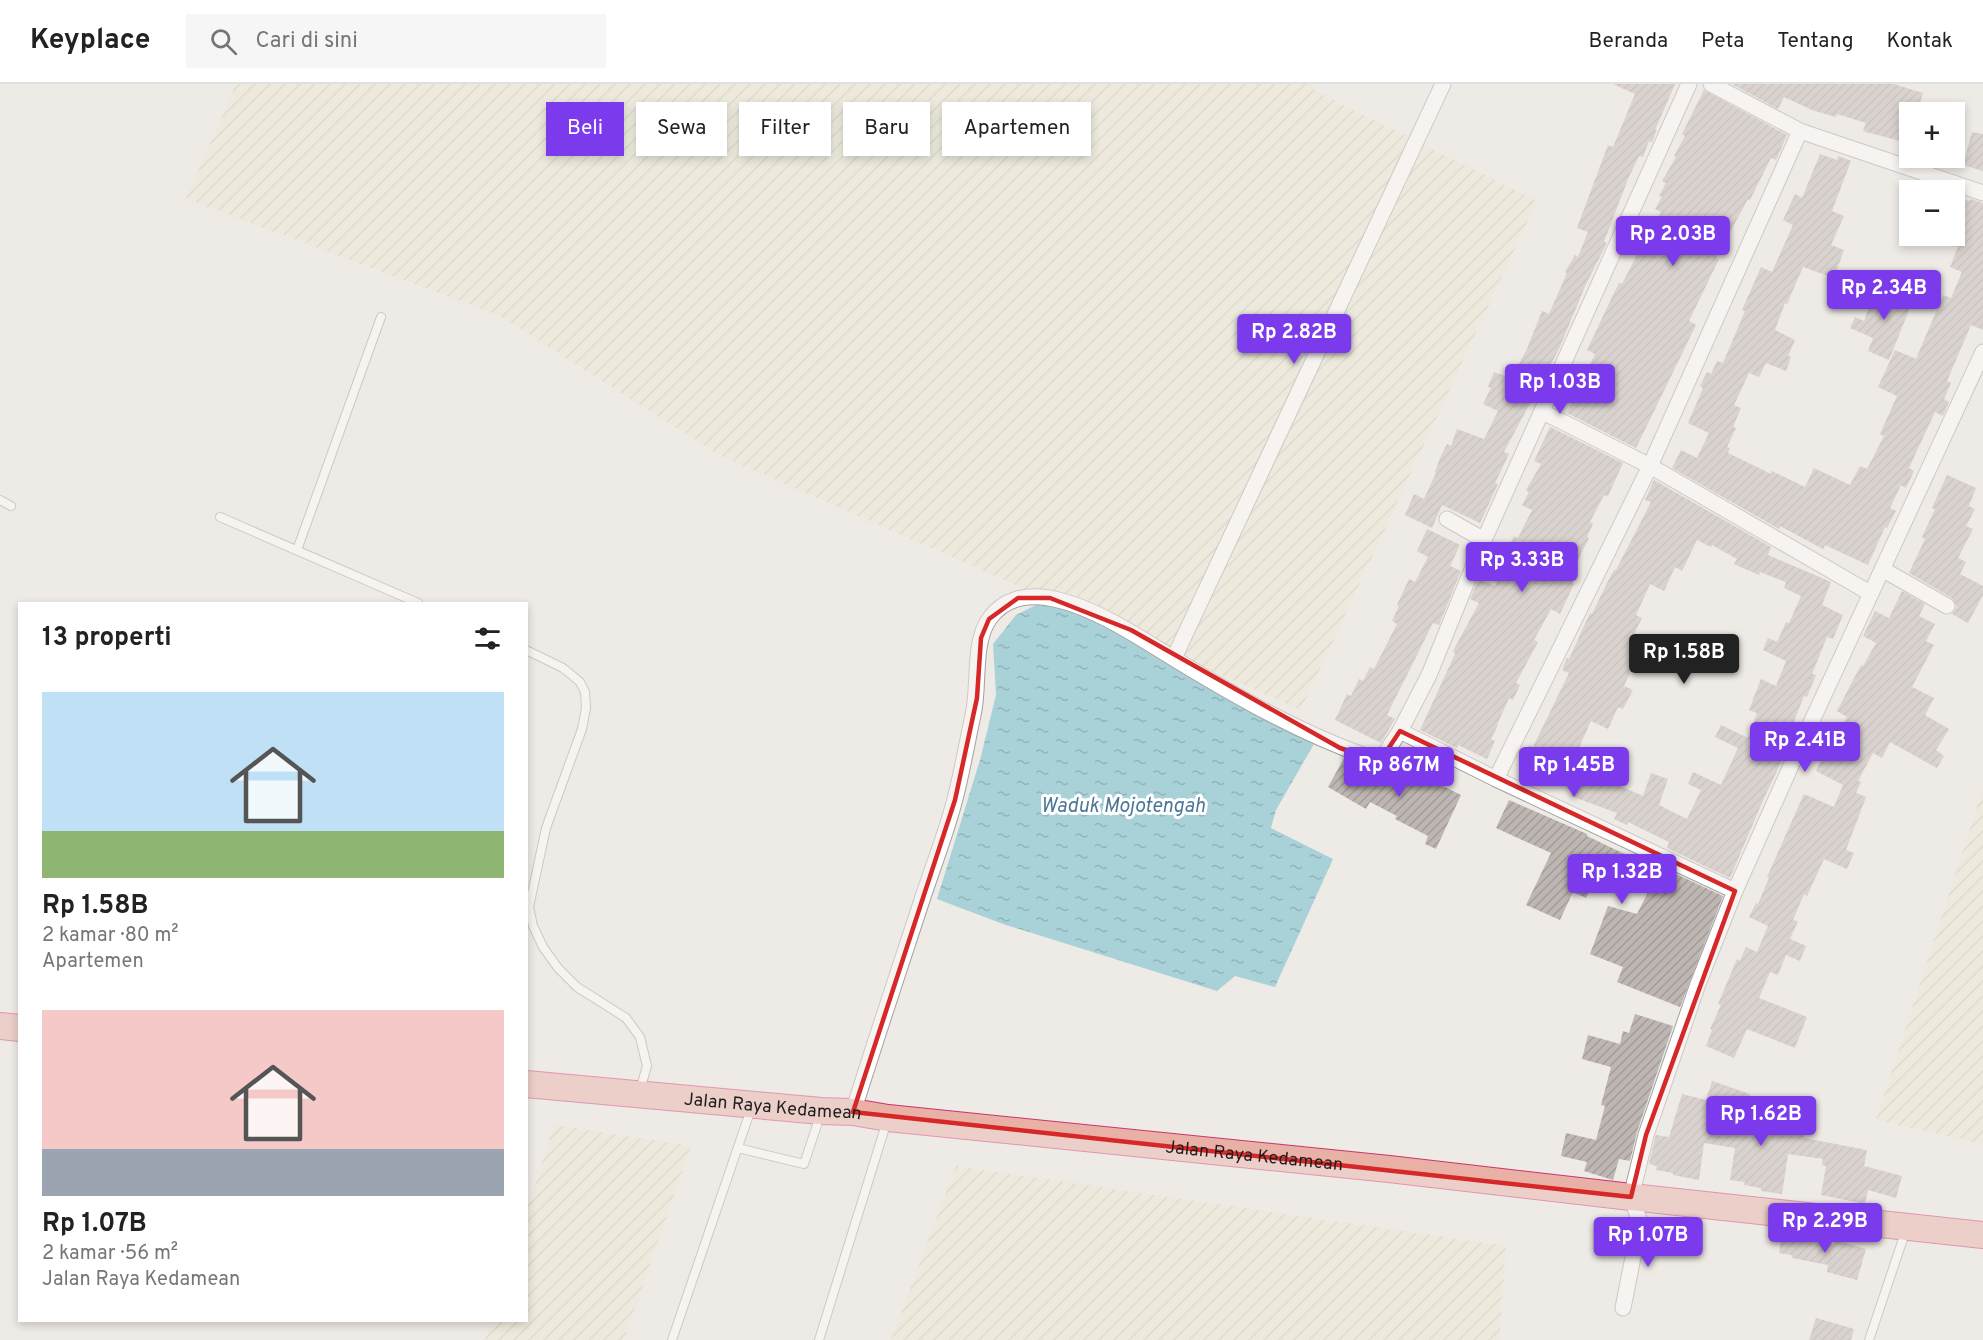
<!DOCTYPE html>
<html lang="id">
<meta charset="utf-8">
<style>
:root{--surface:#fff;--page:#f6f6f6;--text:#222;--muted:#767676;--line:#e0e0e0;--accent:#7c3aed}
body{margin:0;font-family:Overpass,sans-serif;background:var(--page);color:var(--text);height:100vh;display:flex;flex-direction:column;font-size:22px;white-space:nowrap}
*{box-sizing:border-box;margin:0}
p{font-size:20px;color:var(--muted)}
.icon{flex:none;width:33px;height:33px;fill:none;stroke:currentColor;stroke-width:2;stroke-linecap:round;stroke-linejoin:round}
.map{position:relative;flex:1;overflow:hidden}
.details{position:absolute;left:18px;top:518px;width:510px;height:720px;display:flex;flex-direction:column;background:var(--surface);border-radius:0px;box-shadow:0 3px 9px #0003}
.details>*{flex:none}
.hud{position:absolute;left:546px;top:18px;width:570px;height:54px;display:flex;gap:12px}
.buttons{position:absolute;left:1899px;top:18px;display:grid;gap:12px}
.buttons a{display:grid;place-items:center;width:66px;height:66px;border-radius:0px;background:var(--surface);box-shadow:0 3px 9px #0003;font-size:30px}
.price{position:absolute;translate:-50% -51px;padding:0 14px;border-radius:6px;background:var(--accent);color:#fff;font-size:20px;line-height:39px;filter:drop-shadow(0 2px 3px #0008)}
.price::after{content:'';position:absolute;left:50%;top:36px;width:18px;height:14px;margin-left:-9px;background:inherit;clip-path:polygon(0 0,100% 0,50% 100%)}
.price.on{background:#222;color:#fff}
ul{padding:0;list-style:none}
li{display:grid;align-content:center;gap:12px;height:318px;padding:0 24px}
li span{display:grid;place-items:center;height:186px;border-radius:0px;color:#555}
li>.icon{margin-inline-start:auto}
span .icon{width:108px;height:108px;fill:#fffc;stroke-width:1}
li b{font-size:26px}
h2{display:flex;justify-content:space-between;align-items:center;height:72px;padding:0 24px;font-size:26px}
.pill{padding:0 21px;border-radius:0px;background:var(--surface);box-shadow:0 3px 9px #0003;font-size:21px;line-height:54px}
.pill.on{background:var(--accent);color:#fff}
header{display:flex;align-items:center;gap:36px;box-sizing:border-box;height:84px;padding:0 30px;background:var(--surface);border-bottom:2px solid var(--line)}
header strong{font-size:28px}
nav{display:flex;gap:33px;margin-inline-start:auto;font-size:21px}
.search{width:420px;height:54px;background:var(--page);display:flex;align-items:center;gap:15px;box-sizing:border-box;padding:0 21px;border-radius:0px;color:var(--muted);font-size:22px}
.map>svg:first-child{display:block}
.farmland{fill:url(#farmland-furrows)}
.water{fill:url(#water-ripples)}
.building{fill:url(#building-hatch)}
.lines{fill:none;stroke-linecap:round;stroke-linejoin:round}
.service-casing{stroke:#a2a2a2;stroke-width:10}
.minor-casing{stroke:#a2a2a2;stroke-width:17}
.trunk-casing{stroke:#ca3472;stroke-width:28}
.service{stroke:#fff;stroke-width:8}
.minor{stroke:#fff;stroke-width:15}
.trunk{stroke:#e9b0a6;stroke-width:26}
.marked{fill:none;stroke:#d62828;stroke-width:4.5;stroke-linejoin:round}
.labels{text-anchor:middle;stroke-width:6;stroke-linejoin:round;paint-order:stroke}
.street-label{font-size:18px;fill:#1e1e1e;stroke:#fff}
.water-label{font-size:20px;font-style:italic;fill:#4c7796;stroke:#fff}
</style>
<header>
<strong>Keyplace</strong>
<div class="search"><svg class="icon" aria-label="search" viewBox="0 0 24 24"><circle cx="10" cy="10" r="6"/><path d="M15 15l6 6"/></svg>Cari di sini</div>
<nav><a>Beranda</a><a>Peta</a><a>Tentang</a><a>Kontak</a></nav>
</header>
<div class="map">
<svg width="1983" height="1256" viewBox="0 0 1983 1256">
<defs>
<pattern id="farmland-furrows" width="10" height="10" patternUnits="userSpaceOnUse" patternTransform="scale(1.5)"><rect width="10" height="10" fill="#ebebd2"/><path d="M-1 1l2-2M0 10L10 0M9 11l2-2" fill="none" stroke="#c9c9b4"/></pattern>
<pattern id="water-ripples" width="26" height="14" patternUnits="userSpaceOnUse" patternTransform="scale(1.5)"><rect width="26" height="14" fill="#a9d1d8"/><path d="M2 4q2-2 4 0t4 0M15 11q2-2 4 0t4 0" fill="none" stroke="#91b3b9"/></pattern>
<pattern id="building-hatch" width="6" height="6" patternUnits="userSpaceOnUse" patternTransform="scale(1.5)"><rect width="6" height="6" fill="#beb6b2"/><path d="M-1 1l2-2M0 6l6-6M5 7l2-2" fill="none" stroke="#a39c99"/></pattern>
</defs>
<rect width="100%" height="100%" fill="#eeeae5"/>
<!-- farmland -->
<path class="farmland" d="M236,0H1316L1313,6L1537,117L1301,626L719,371L498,231L186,115Z
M1983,704V1060L1876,1036Z
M554,1041L691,1062L624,1256H485L491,1236H526L527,1126Z
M956,1082L1506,1162L1499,1256H891Z"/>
<!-- water -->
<path class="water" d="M1050,514L1318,653L1276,726L1271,744L1333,775L1275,903L1235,892L1217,907L1003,840L937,815L980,676L996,611L993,560L1016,531Z"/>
<!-- building -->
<path class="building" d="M1613,0H1675L1655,46H1657L1652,58L1649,57L1643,73L1639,72L1628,95L1604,158L1607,159L1586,200L1559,265L1504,368L1509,370L1495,399L1498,400L1480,439L1442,421L1432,444L1405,431L1414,410L1424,415L1436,389L1435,388L1440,374L1447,360L1451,362L1457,345L1484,355L1498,327L1483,320L1491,304L1488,303L1494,288L1511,294L1526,267L1542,227L1549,230L1567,189L1565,188L1575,171L1578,173L1588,148L1577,144L1608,61L1613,63L1635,10Z
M1732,0H1894L1923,9L1917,28H1910V51L1907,59L1863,47L1866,39L1837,30L1836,33L1812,26L1784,13L1778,25Z
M1704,6L1787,51L1776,76L1771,74L1750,116L1748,115L1716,174L1719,175L1689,237L1696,241L1636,364L1567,329L1595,270L1587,266L1612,213L1619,199L1622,200L1638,169L1634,167L1641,155L1646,157L1661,128L1655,125L1662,113L1659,112L1666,99L1662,97L1676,73L1674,72L1685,52L1682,50Z
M1972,48L1983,50V87L1963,81Z
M1820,70L1837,76L1838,72L1851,77L1832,127L1844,132L1831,161L1844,166L1834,194L1803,183L1787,220L1785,219L1775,246L1795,256L1788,272L1791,273L1786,287L1766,279L1759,293L1749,289L1734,321L1741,324L1733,343L1736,344L1727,363L1730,364L1728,369L1771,390L1772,387L1805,403L1814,384L1850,401L1860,382L1867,385L1884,352L1880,350L1897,312L1878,303L1895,266L1916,275L1943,211L1951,214L1962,188L1950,183L1958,163L1954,162L1960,145L1954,143V112L1970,117L1971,115L1983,119V246L1971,241L1947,297L1951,299L1944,315L1949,318L1943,332L1935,328L1909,384L1914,387L1906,404L1901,401L1890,424L1896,427L1887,444L1885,443L1868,481L1825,461L1823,465L1780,442L1779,445L1672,384L1681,366L1697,374L1709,349L1688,339L1703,304L1700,302L1707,288L1711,290L1717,277L1723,279L1745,227L1742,226L1750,208L1761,183L1772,188L1793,141L1783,136L1795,110L1802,114Z
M1876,202L1913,216L1889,276L1868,267L1873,254L1850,244L1855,233L1864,237Z
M1550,343L1623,379L1608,412L1604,411L1590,438L1593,440L1587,453L1589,454L1575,482L1579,484L1572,499L1574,500L1560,530L1551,525L1534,556L1538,558L1516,599L1520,601L1513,616L1509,614L1497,641H1498L1491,655L1495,657L1487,675L1458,661L1457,664L1420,646L1455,570L1453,567L1479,519L1470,515L1479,495L1495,502L1510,469L1506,467L1514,452L1518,454L1532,426L1522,421L1529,408L1526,406L1541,380L1534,377Z
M1947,391L1976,404L1969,422L1975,425L1966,442L1973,445L1958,474L1966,478L1960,490L1983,502V511L1968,539L1952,530L1957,523L1952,514L1909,489L1925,455L1922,453L1935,425L1932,424Z
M1654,396L1771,463L1768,471L1831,498L1822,521L1843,531L1833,555L1827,553L1812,590L1816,591L1807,613L1804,612L1789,650L1794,652L1764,714L1730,794L1667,764L1669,758L1628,738L1627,741L1614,735L1617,729L1571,712L1587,668L1617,679L1611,698L1643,712L1651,689L1668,695L1659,721L1687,735L1701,706L1688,700L1693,688L1721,701L1738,664L1715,653L1721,641L1748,654L1757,629L1749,626L1761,595L1776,602L1786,577L1763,566L1768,554L1777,558L1786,538L1789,539L1801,512L1784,504L1786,498L1760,488L1759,491L1734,480L1737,475L1712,461L1711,463L1697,456L1682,487L1675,483L1664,507L1650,500L1636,531L1642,534L1634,550L1645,555L1624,602L1633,606L1623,625L1618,623L1608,645L1591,637L1574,675L1560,669L1548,696L1519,683L1529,661L1533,663L1569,589L1562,586L1567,574L1569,575L1590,529L1592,530L1608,497L1614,486H1616L1651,418L1645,416Z
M1427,445L1460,461L1450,482L1461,487L1439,541L1433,539L1387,631L1395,635L1381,659L1335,636L1347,610L1351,612L1359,595L1363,597L1370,583L1374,585L1397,540L1392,537L1399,522L1397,521L1409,495L1415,498L1428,473L1417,467Z
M1902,507L1925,520L1919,532L1935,540L1926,557L1934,561L1912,603L1934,614L1925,631L1949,645L1936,666L1944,672L1937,684L1890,658L1882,674L1873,669L1858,697L1861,698L1856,709L1866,713L1846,766L1854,769L1847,785L1824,775L1807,812L1804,810L1793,836L1798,837L1790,855L1806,862L1800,877L1786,871L1778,891L1770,888L1759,914L1807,933L1795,964L1747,945L1734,974L1706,962L1712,946L1710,945L1721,921L1718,920L1737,875L1740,877L1746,863L1757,868L1768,842L1749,833L1756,819L1758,820L1769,794L1767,793L1804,710L1834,723L1843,701L1816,687L1826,666L1828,667L1847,633L1837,627L1861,581L1863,582L1876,559L1863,552L1875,527L1889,534Z
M1344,674L1359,680L1386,696L1392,684L1416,695L1417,693L1436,702L1437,699L1461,711L1436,765L1425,760L1428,752L1395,735L1397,732L1370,718L1366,725L1328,703Z
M1509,716L1587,750V752L1633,774L1658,785L1659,782L1723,812L1680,923L1617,898L1623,883L1590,870L1608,822L1637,830L1649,806L1611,788L1609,792L1599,788L1586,814L1573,808L1560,836L1526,821L1551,769L1496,744Z
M1635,930L1673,942L1637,1048L1630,1077L1619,1075L1613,1096L1584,1087L1587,1078L1561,1072L1566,1049L1596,1056L1605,1022L1601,1021L1611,983L1582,975L1588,951L1620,960L1623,947L1629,949Z
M1712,997L1750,1010L1748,1018L1773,1021L1772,1027L1790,1030L1789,1037L1806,1039L1804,1054L1867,1066L1864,1082L1902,1092L1896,1114L1868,1106L1865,1120L1821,1111L1826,1082L1822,1081L1823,1075L1788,1070L1782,1110L1761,1107V1104L1744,1101L1745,1098L1730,1096L1735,1064L1704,1059L1699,1096L1673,1091V1089L1656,1086L1657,1082L1649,1080L1655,1054L1656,1051L1669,1053L1682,1010L1706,1016Z
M1797,1149L1811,1152L1810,1154L1834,1161L1835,1156L1866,1165L1857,1196L1827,1188L1828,1181L1792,1174V1171L1779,1169L1782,1150L1796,1153Z
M1816,1234L1854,1245L1851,1256H1809Z"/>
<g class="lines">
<defs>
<path id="service" d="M0,416L11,422
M220,433L418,519
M297,466L381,233
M526,566L563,584L580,598L585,608L586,624L582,645L546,744L529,823L533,842L543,863L558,884L577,903L626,934L640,953L647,982L640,1006
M738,1064L804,1080L820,1032
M672,1256L751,1025
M819,1256L887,1037
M1869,1256L1906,1146"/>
<path id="minor" d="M1711,0L1800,47L1983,109
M1543,328L1650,382L1870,509
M1447,435L1484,456
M1882,485L1947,522
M1174,574L1443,0
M1400,647L1496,695L1735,807
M1496,695L1650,382L1800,47
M853,1028C875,958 898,889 921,819C932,785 946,750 955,715C962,688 967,659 973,631C980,601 972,558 990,534C1004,515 1026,510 1049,514C1091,521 1137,552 1173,574C1237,613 1305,652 1377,676L1383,673L1400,647L1429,591L1484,456L1689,0
M1623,1224L1640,1138L1631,1113L1646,1051L1698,900L1735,807L1790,684L1983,268"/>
<g id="trunk">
<path d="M0,942L20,944"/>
<path id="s1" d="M526,1000L821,1027L853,1028L888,1034L1389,1085L1631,1113L1983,1151"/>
</g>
</defs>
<!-- service casing -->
<use href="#service" class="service-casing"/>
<!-- minor casing -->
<use href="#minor" class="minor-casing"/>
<!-- trunk casing -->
<use href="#trunk" class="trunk-casing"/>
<!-- service -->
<use href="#service" class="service"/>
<!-- minor -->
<use href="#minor" class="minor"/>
<!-- trunk -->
<use href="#trunk" class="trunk"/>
</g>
<!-- marked area -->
<path d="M0 0H1983V1256H0ZM1018,514H1050L1131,546L1340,664L1380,677L1400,647L1735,807L1646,1051L1631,1113L853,1028L955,716L977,614L981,554L989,535Z" fill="#eeeae5" fill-opacity=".55" fill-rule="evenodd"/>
<path class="marked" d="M1018,514H1050L1131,546L1340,664L1380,677L1400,647L1735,807L1646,1051L1631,1113L853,1028L955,716L977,614L981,554L989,535Z"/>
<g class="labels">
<!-- street labels -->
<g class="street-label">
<text dy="6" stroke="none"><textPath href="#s1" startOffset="248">Jalan Raya Kedamean</textPath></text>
<text dy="6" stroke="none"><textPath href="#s1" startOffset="732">Jalan Raya Kedamean</textPath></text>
</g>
<!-- water labels -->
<g class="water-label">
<text x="1123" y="728">Waduk Mojotengah</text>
</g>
</g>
</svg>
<div class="buttons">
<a>+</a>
<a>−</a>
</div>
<b class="price" style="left:1673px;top:183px">Rp 2.03B</b>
<b class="price" style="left:1884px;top:237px">Rp 2.34B</b>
<b class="price" style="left:1294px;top:281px">Rp 2.82B</b>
<b class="price" style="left:1560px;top:331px">Rp 1.03B</b>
<b class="price" style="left:1522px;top:509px">Rp 3.33B</b>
<b class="price on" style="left:1684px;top:601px">Rp 1.58B</b>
<b class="price" style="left:1805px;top:689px">Rp 2.41B</b>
<b class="price" style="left:1399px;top:714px">Rp 867M</b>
<b class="price" style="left:1574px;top:714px">Rp 1.45B</b>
<b class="price" style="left:1622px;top:821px">Rp 1.32B</b>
<b class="price" style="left:1761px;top:1063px">Rp 1.62B</b>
<b class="price" style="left:1825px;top:1170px">Rp 2.29B</b>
<b class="price" style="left:1648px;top:1184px">Rp 1.07B</b>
<div class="hud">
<a class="pill on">Beli</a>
<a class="pill">Sewa</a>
<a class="pill">Filter</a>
<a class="pill">Baru</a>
<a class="pill">Apartemen</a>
</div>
<section class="details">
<h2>13 properti<svg class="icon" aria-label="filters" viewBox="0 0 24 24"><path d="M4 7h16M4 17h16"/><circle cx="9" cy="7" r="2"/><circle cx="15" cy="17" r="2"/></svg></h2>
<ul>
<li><span style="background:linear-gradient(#bfe0f5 75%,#8fb573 0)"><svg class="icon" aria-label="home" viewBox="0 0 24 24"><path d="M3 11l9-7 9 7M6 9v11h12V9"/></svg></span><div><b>Rp 1.58B</b><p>2 kamar · 80 m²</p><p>Apartemen</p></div></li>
<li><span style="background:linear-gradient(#f6c9c9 75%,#9aa5b1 0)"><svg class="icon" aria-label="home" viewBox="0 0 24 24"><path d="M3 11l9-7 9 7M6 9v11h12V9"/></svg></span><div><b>Rp 1.07B</b><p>2 kamar · 56 m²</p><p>Jalan Raya Kedamean</p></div></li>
</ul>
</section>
</div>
